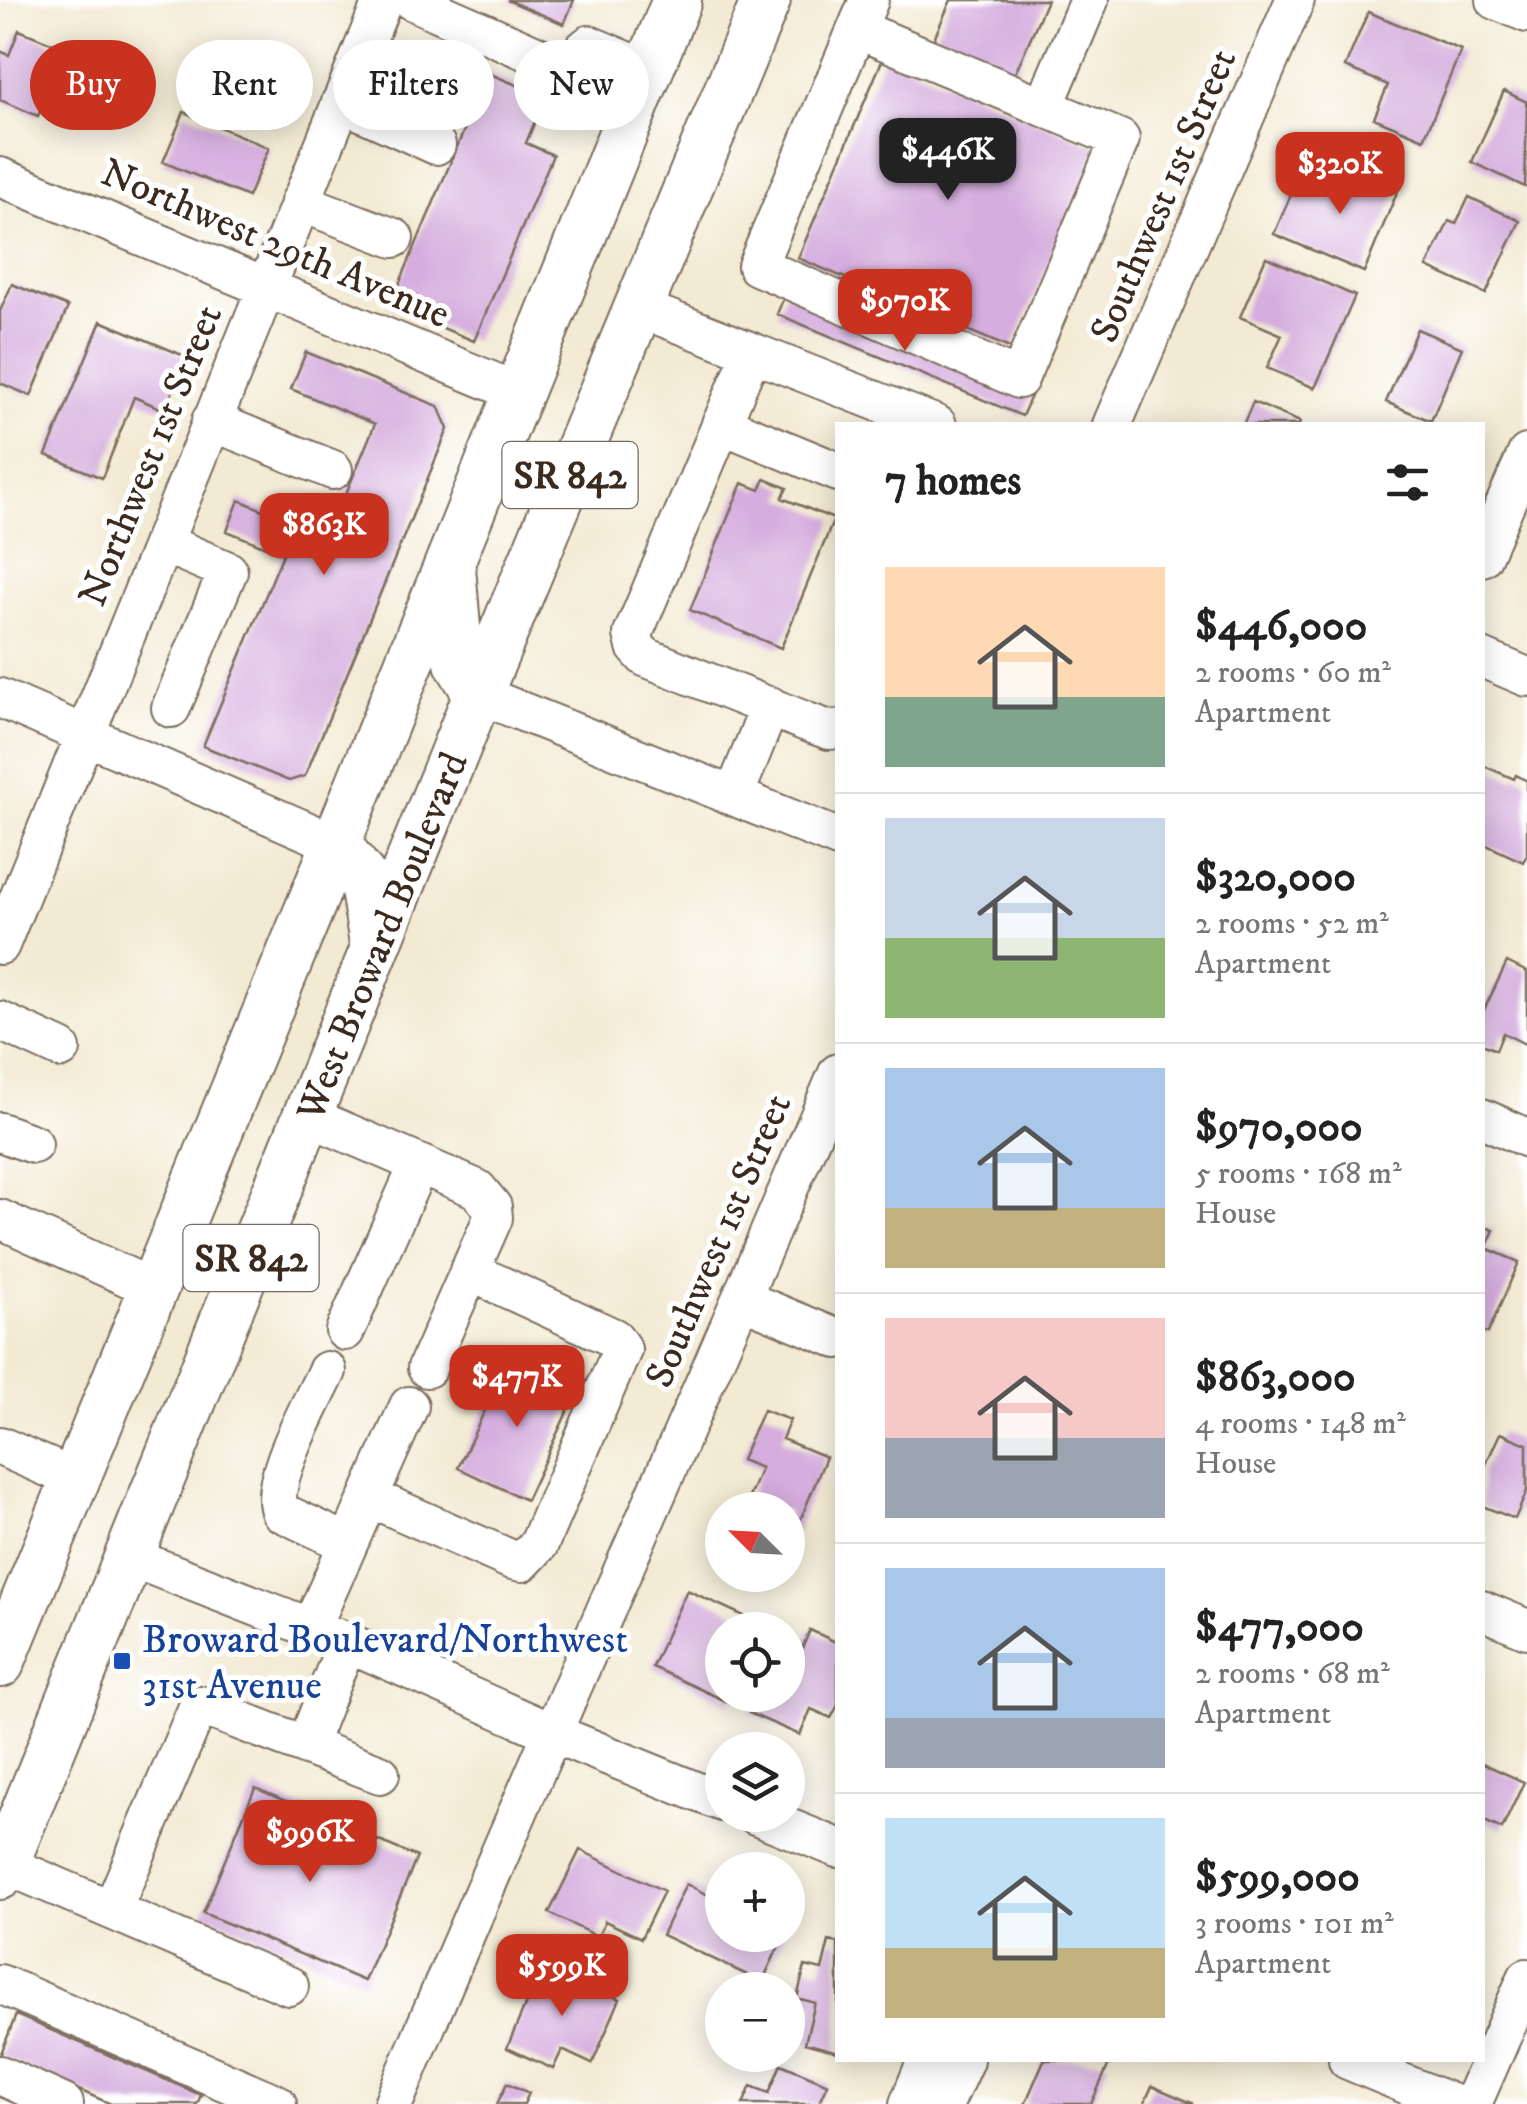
<!DOCTYPE html>
<meta charset="utf-8">
<style>
:root{--surface:#fff;--page:#f6f6f6;--text:#222;--muted:#767676;--line:#e0e0e0;--accent:#c8321e}
body{margin:0;font-family:"IM FELL DW Pica",serif;background:var(--page);color:var(--text);height:100vh;display:flex;flex-direction:column;font-size:38px;white-space:nowrap}
*{box-sizing:border-box;margin:0}
p{font-size:32px;color:var(--muted)}
.icon{flex:none;width:55px;height:55px;fill:none;stroke:currentColor;stroke-width:2;stroke-linecap:round;stroke-linejoin:round}
.map{position:relative;flex:1;overflow:hidden}
.panel{position:absolute;left:835px;top:422px;width:650px;height:1640px;display:flex;flex-direction:column;background:var(--surface);border-radius:0px;box-shadow:0 5px 25px #0003}
.panel>*{flex:none}
.banner{position:absolute;left:30px;top:40px;width:655px;height:90px;display:flex;gap:20px}
.needle{width:65px;rotate:294deg}
.tools{position:absolute;left:705px;top:1492px;display:grid;gap:20px}
.tools a{display:grid;place-items:center;width:100px;height:100px;border-radius:50%;background:var(--surface);box-shadow:0 5px 25px #0003;font-size:50px}
.price{position:absolute;translate:-50% -85px;padding:0 22px;border-radius:20px;background:var(--accent);color:#fff;font-size:32px;line-height:65px;filter:drop-shadow(0 2px 5px #0008)}
.price::after{content:'';position:absolute;left:50%;top:60px;width:30px;height:22px;margin-left:-15px;background:inherit;clip-path:polygon(0 0,100% 0,50% 100%)}
.price.on{background:#222;color:#fff}
ul{padding:0;list-style:none}
li{display:flex;align-items:center;gap:30px;height:250px;padding:0 50px}
li+li{border-top:2px solid var(--line)}
li span{display:grid;place-items:center;flex:none;width:280px;height:200px;border-radius:0px;color:#555}
li>.icon{margin-inline-start:auto}
span .icon{width:120px;height:120px;fill:#fffc;stroke-width:1}
li b{font-size:42px}
h2{display:flex;justify-content:space-between;align-items:center;height:120px;padding:0 50px;font-size:42px}
.chip{padding:0 35px;border-radius:45px;background:var(--surface);box-shadow:0 5px 25px #0003;font-size:35px;line-height:90px}
.chip.on{background:var(--accent);color:#fff}
.map>svg:first-child{display:block}
.building{fill:#d5adde}
.lines{fill:none;stroke-linecap:round;stroke-linejoin:round}
.minor-casing{stroke:#7b6d5d;stroke-width:42}
.major-casing{stroke:#7b6d5d;stroke-width:52}
.minor{stroke:#fff;stroke-width:38}
.major{stroke:#fff;stroke-width:48}
.transit-dot{fill:#1a4fb4;stroke:#fff;stroke-width:4}
.labels{text-anchor:middle;stroke-width:10;stroke-linejoin:round;paint-order:stroke}
.shield{fill:#fff;stroke:#766a62;stroke-width:2.5}
.shield-label{font-size:38px;font-weight:bold;fill:#3b2a1e}
.street-label{font-size:40px;fill:#3b2a1e;stroke:#fff}
.transit-label{font-size:40px;fill:#164399;stroke:#fff;text-anchor:start}
</style>
<div class="map">
<svg width="1527" height="2104" viewBox="0 0 1527 2104">
<rect width="100%" height="100%" fill="#fff"/>
<filter id="ink" filterUnits="userSpaceOnUse"><feTurbulence type="fractalNoise" baseFrequency=".01" numOctaves="2"/><feDisplacementMap in="SourceGraphic" scale="20" xChannelSelector="R" yChannelSelector="G"/><feConvolveMatrix kernelMatrix="1 2 1 2 8 2 1 2 1" color-interpolation-filters="sRGB"/></filter>
<filter id="wash" filterUnits="userSpaceOnUse"><feTurbulence type="fractalNoise" baseFrequency=".0048" numOctaves="4" result="noise"/><feDisplacementMap in="SourceGraphic" scale="40" xChannelSelector="R" yChannelSelector="G"/><feGaussianBlur stdDeviation="2.25" result="paint"/><feColorMatrix in="noise" values="0 0 0 0 0 0 0 0 0 0 0 0 0 0 0 0 0 1.4 0 .05"/><feComposite in="paint" operator="in"/></filter>
<g filter="url(#wash)">
<rect width="100%" height="100%" fill="#f3ead3"/>
<g id="blocks">
<!-- building -->
<path class="building" d="M507,0H574L564,24Z
M951,0H1047L1013,78L932,43Z
M1368,12L1461,50L1424,139L1374,118L1388,85L1345,67Z
M19,30L66,49L38,116L0,100V51L9,55Z
M429,48L545,97L526,143L553,155L474,341L390,306L468,121L408,97Z
M884,56L1097,147L1012,349L798,258Z
M1504,91L1527,102L1525,187L1472,162Z
M184,112L269,148L248,197L163,162Z
M1353,163L1401,183L1364,272L1274,234L1298,178L1341,195Z
M1469,197L1520,221L1486,294L1427,267L1449,221L1456,224Z
M1266,257L1355,296L1315,388L1267,368L1282,335L1240,317Z
M12,284L68,307L31,396L0,383V311Z
M786,292L1032,394L1022,416L777,314Z
M101,321L187,357L165,410L134,397L102,478L46,455Z
M1417,329L1462,348L1431,421L1386,402Z
M306,352L438,406L448,429L305,776L289,781L203,746L283,554L227,531L239,500L328,537L375,424L291,389Z
M1253,402L1300,422L1299,425H1243Z
M765,479L787,488L782,498L834,519L781,648L690,610L742,483L760,490Z
M1482,765L1514,779L1516,775L1527,781V855L1523,862L1482,843Z
M1507,962L1527,972V1045L1503,1033L1496,1050L1482,1044V1014Z
M1482,1226L1494,1230L1486,1248L1519,1262L1488,1333L1482,1331Z
M508,1361L576,1393L526,1500L458,1468Z
M763,1410L790,1420L782,1439L826,1457L795,1533L788,1530V1510H744L761,1468L741,1460Z
M1500,1433L1527,1444V1491L1515,1519L1482,1506V1473Z
M687,1590L766,1626L764,1630H722V1695H734L730,1703L652,1667Z
M810,1630L838,1643V1705L831,1718L811,1709L800,1735L749,1713L757,1695H788V1673L791,1674Z
M1482,1763L1524,1782L1502,1829L1482,1820Z
M255,1788L417,1857L364,1981L203,1913Z
M580,1850L664,1891L641,1938L605,1921L598,1937L549,1913Z
M686,1884L722,1902V1935H784L762,1982L662,1935Z
M829,1941L838,1943V2052L805,2043L815,2003L797,1998L805,1966L822,1970Z
M542,1965L620,1999L592,2064L562,2050L553,2069L507,2048Z
M16,2015L201,2095L197,2104H111L0,2056Z
M1044,2060H1100L1109,2064L1091,2104H1025Z
M781,2064L828,2084L819,2104H743L751,2086L769,2093Z
M507,2083L529,2093L524,2104H497Z
M1152,2086L1194,2104H1144Z"/>
</g>
</g>
<g filter="url(#ink)">
<use href="#blocks" fill-opacity="0" stroke="#7b6d5d" stroke-width="2.5"/>
<g class="lines">
<defs>
<path id="minor" d="M411,0L563,67L589,45L648,70
M869,0L757,266L1019,379L1120,139L1044,107L1089,0
M1496,0L1527,13
M857,29L1044,107
M341,102L436,145
M0,177L517,392
M300,202L394,238
M640,308L937,425
M752,352L633,634L636,647L645,657L807,722L829,730L838,729
M211,421L333,470
M721,424L838,472
M1112,425L1295,0
M163,543L228,571L171,708
M1482,557L1527,454
M1482,658L1527,677
M478,694L838,838
M0,698L336,844
M734,796L770,706
M0,945L383,0
M0,1021L61,1049
M308,1116L477,1189L492,1207L493,1218L427,1368
M1482,1118L1527,1138
M0,1132L33,1144
M0,1219L152,1288
M742,1299L838,1339
M345,1331L419,1164
M327,1371C314,1400 265,1485 281,1512L347,1543
M0,1446L75,1479
M369,1497L512,1560L522,1562L539,1544L622,1350L614,1338L469,1271
M130,1557L347,1642L550,1732L722,1802
M1482,1610L1527,1629
M311,1628L409,1406
M306,1746L347,1642
M756,1815L838,1848
M4,1864L289,1986
M112,1910L199,1705L380,1774
M0,1984L277,2104
M1348,2060L1453,2104
M0,2075L64,2104
M393,2104C538,1759 692,1418 838,1073
M909,2104L927,2060
M944,2104L964,2060
M1472,2104L1527,1978"/>
<path id="major" d="M451,568L459,663L478,694
M336,844L363,878L375,949
M0,1663L336,844L677,0
M0,1875L478,694L766,0"/>
</defs>
<!-- minor casing -->
<use href="#minor" class="minor-casing"/>
<!-- major casing -->
<use href="#major" class="major-casing"/>
<!-- minor -->
<use href="#minor" class="minor"/>
<!-- major -->
<use href="#major" class="major"/>
</g>
</g>
<!-- markers -->
<rect class="transit-dot" x="112" y="1651" width="20" height="20" rx="5"/>
<g class="labels">
<!-- shield labels -->
<g class="shield">
<rect x="502.5" y="442" width="135" height="66" rx="8"/>
<rect x="183.5" y="1225" width="135" height="66" rx="8"/>
</g>
<g class="shield-label">
<text x="570" y="488">SR 842</text>
<text x="251" y="1271">SR 842</text>
</g>
<!-- street labels -->
<g class="street-label">
<text transform="translate(1162 195) rotate(-67)" y="14">Southwest 1st Street</text>
<text transform="translate(276 242) rotate(23)" y="14">Northwest 29th Avenue</text>
<text transform="translate(149 455) rotate(-68)" y="14">Northwest 1st Street</text>
<text transform="translate(381 936) rotate(-68)" y="14">West Broward Boulevard</text>
<text transform="translate(717 1240) rotate(-67)" y="14">Southwest 1st Street</text>
</g>
<!-- transit labels -->
<g class="transit-label">
<text x="142" y="1652">Broward Boulevard/Northwest<tspan x="142" dy="46">31st Avenue</tspan></text>
</g>
</g>
</svg>
<div class="tools">
<a><svg class="needle" viewBox="-14 -14 28 28"><path d="M0-13l5 13h-10z" fill="#e53935"/><path d="M0 13l5-13h-10z" fill="#767676"/></svg></a>
<a><svg class="icon" aria-label="locate" viewBox="0 0 24 24"><circle cx="12" cy="12" r="6"/><path d="M12 2v4M12 18v4M2 12h4M18 12h4"/></svg></a>
<a><svg class="icon" aria-label="layers" viewBox="0 0 24 24"><path d="M12 4l9 5-9 5-9-5zM3 14l9 5 9-5"/></svg></a>
<a>+</a>
<a>−</a>
</div>
<b class="price on" style="left:948px;top:203px">$446K</b>
<b class="price" style="left:1340px;top:217px">$320K</b>
<b class="price" style="left:905px;top:354px">$970K</b>
<b class="price" style="left:324px;top:578px">$863K</b>
<b class="price" style="left:517px;top:1430px">$477K</b>
<b class="price" style="left:310px;top:1885px">$996K</b>
<b class="price" style="left:562px;top:2019px">$599K</b>
<div class="banner">
<a class="chip on">Buy</a>
<a class="chip">Rent</a>
<a class="chip">Filters</a>
<a class="chip">New</a>
</div>
<section class="panel">
<h2>7 homes<svg class="icon" aria-label="filters" viewBox="0 0 24 24"><path d="M4 7h16M4 17h16"/><circle cx="9" cy="7" r="2"/><circle cx="15" cy="17" r="2"/></svg></h2>
<ul>
<li><span style="background:linear-gradient(#ffd9b3 65%,#7fa58c 0)"><svg class="icon" aria-label="home" viewBox="0 0 24 24"><path d="M3 11l9-7 9 7M6 9v11h12V9"/></svg></span><div><b>$446,000</b><p>2 rooms · 60 m²</p><p>Apartment</p></div></li>
<li><span style="background:linear-gradient(#c9d6e8 60%,#8fb573 0)"><svg class="icon" aria-label="home" viewBox="0 0 24 24"><path d="M3 11l9-7 9 7M6 9v11h12V9"/></svg></span><div><b>$320,000</b><p>2 rooms · 52 m²</p><p>Apartment</p></div></li>
<li><span style="background:linear-gradient(#a9c7e8 70%,#c2b280 0)"><svg class="icon" aria-label="home" viewBox="0 0 24 24"><path d="M3 11l9-7 9 7M6 9v11h12V9"/></svg></span><div><b>$970,000</b><p>5 rooms · 168 m²</p><p>House</p></div></li>
<li><span style="background:linear-gradient(#f6c9c9 60%,#9aa5b1 0)"><svg class="icon" aria-label="home" viewBox="0 0 24 24"><path d="M3 11l9-7 9 7M6 9v11h12V9"/></svg></span><div><b>$863,000</b><p>4 rooms · 148 m²</p><p>House</p></div></li>
<li><span style="background:linear-gradient(#a9c7e8 75%,#9aa5b1 0)"><svg class="icon" aria-label="home" viewBox="0 0 24 24"><path d="M3 11l9-7 9 7M6 9v11h12V9"/></svg></span><div><b>$477,000</b><p>2 rooms · 68 m²</p><p>Apartment</p></div></li>
<li><span style="background:linear-gradient(#bfe0f5 65%,#c2b280 0)"><svg class="icon" aria-label="home" viewBox="0 0 24 24"><path d="M3 11l9-7 9 7M6 9v11h12V9"/></svg></span><div><b>$599,000</b><p>3 rooms · 101 m²</p><p>Apartment</p></div></li>
</ul>
</section>
</div>
